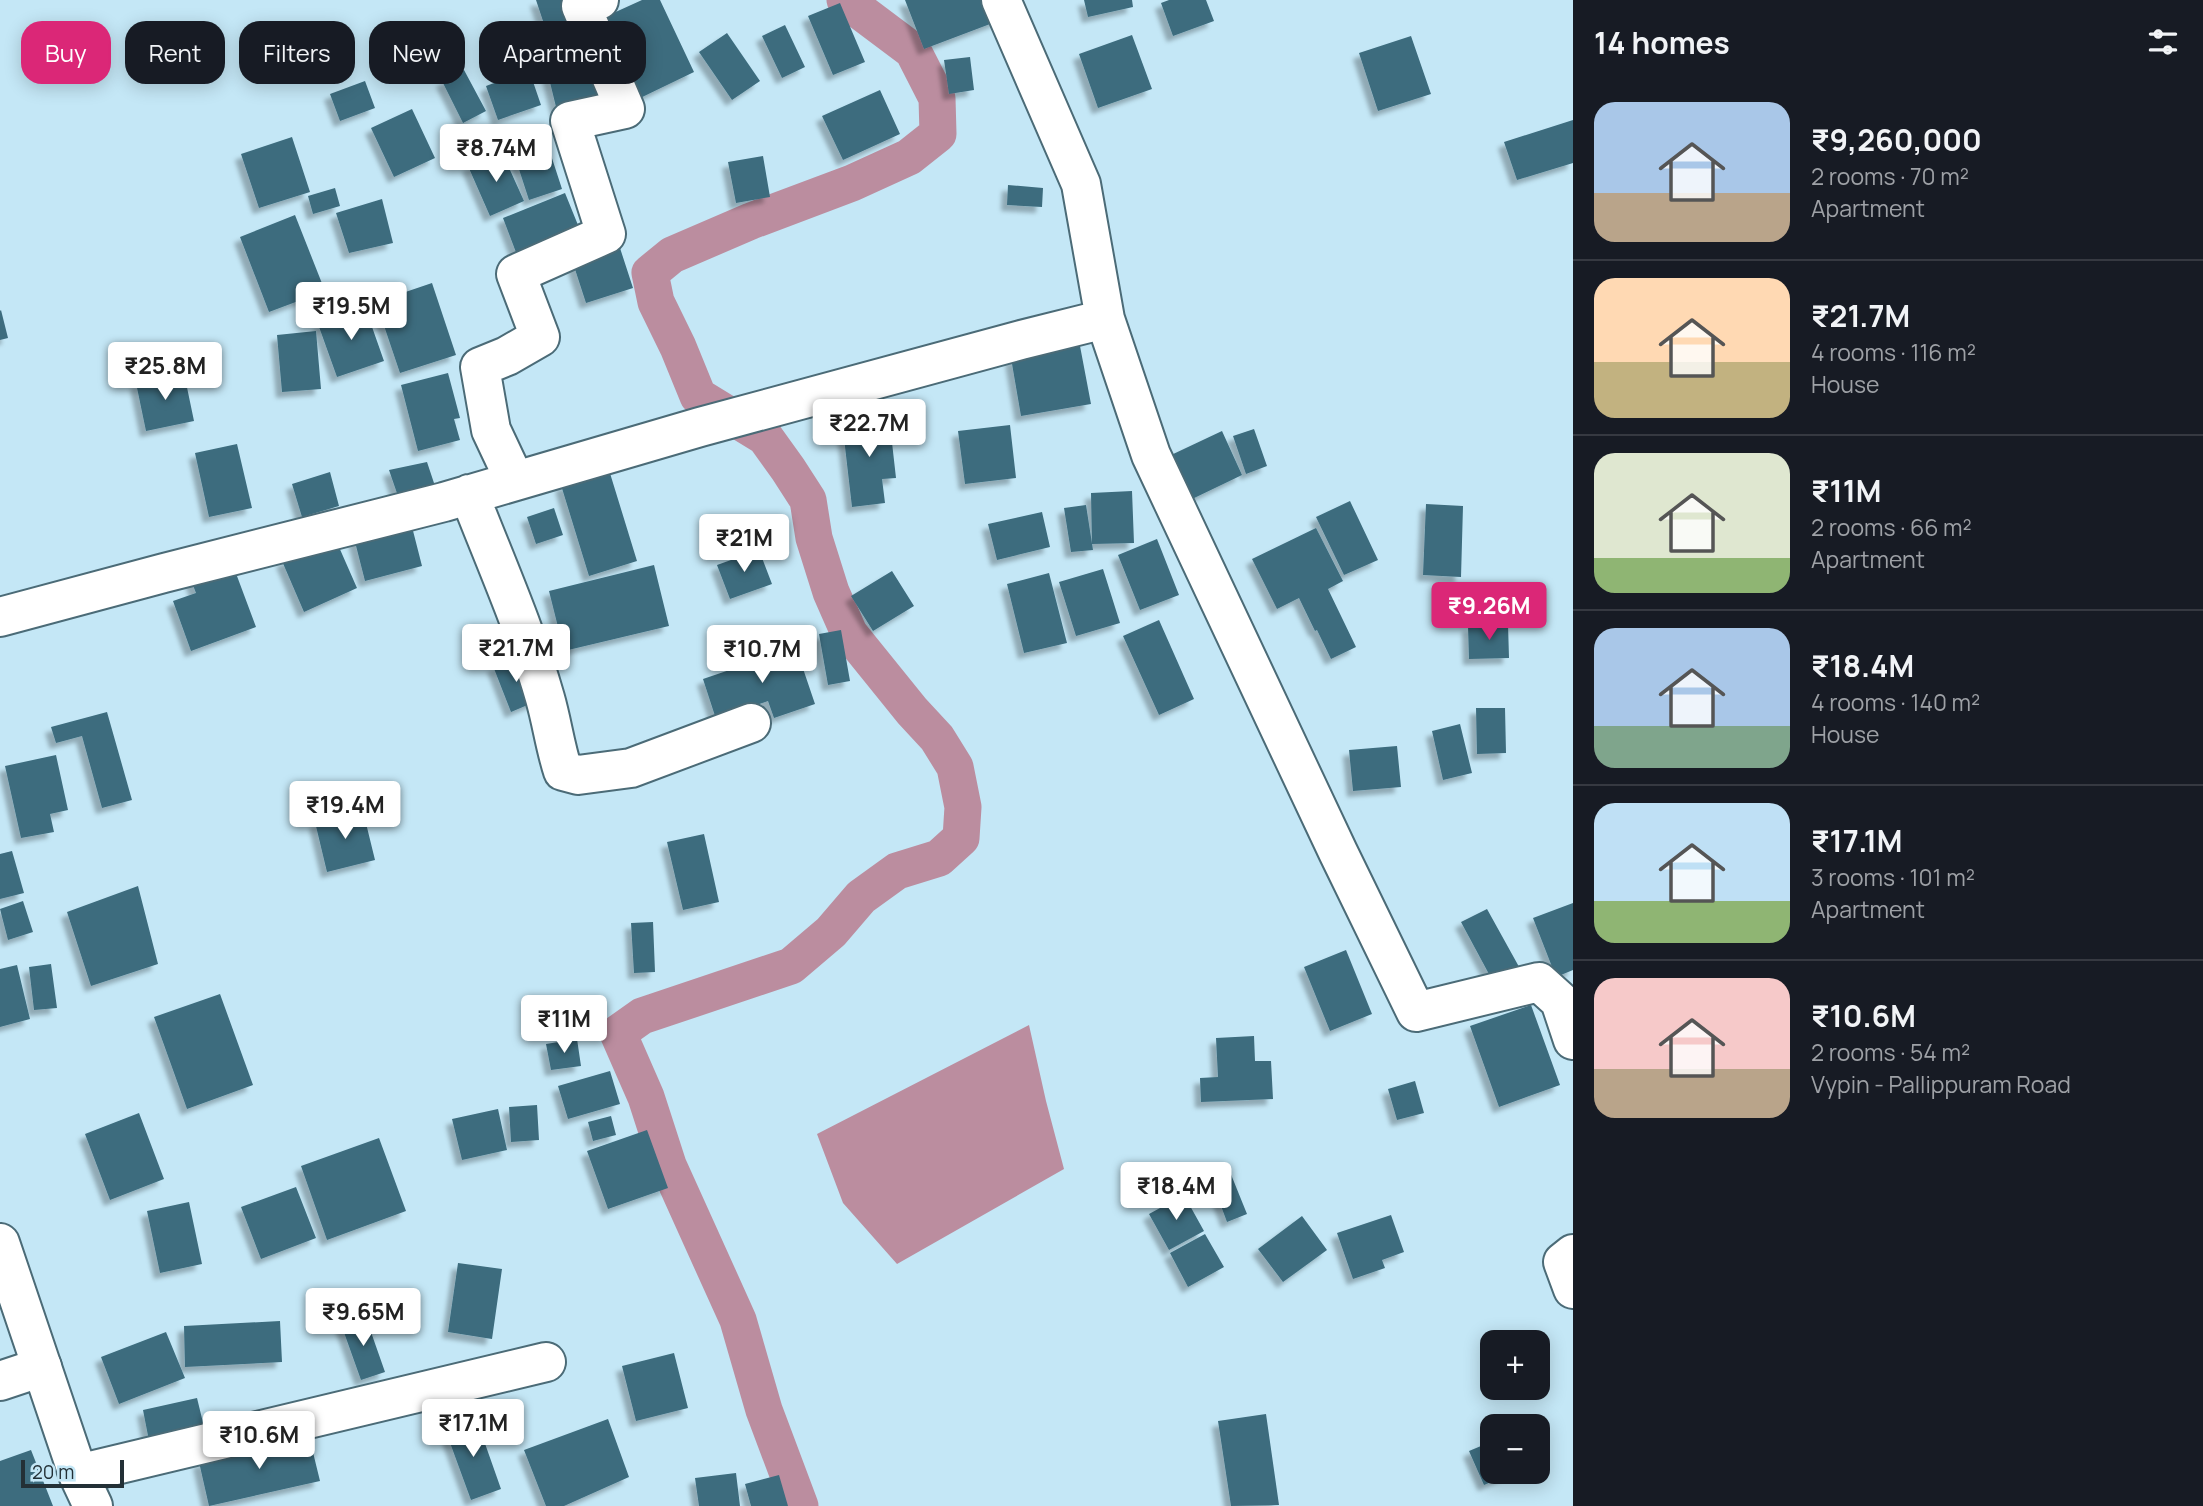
<!DOCTYPE html>
<meta charset="utf-8">
<style>
:root{--surface:#171b24;--page:#242831;--text:#f1f3f6;--muted:#9ea1a6;--line:#363941;--accent:#db2777}
body{margin:0;font-family:Manrope,sans-serif;background:var(--page);color:var(--text);height:100vh;display:flex;flex-direction:column;font-size:26px;white-space:nowrap}
*{box-sizing:border-box;margin:0}
p{font-size:23px;color:var(--muted)}
.icon{flex:none;width:38px;height:38px;fill:none;stroke:currentColor;stroke-width:2;stroke-linecap:round;stroke-linejoin:round}
.map{position:relative;flex:1;overflow:hidden}
.details{display:flex;flex-direction:column;background:var(--surface);width:630px}
.details>*{flex:none}
.guide{position:absolute;left:21px;top:21px;width:665px;height:63px;display:flex;gap:14px}
.controls{position:absolute;left:1480px;top:1330px;display:grid;gap:14px}
.controls a{display:grid;place-items:center;width:70px;height:70px;border-radius:14px;background:var(--surface);box-shadow:0 4px 18px #0003;font-size:35px}
.scale{position:absolute;left:21px;bottom:18px;width:103px;box-sizing:border-box;padding-left:7px;border:4px solid #233036;border-top:0;font-size:19px;line-height:24px;white-space:nowrap;color:#233036;-webkit-text-stroke:5px #c4e7f6;paint-order:stroke}
.price{position:absolute;translate:-50% -60px;padding:0 16px;border-radius:7px;background:#fff;color:#222;font-size:23px;line-height:46px;filter:drop-shadow(0 2px 4px #0008)}
.price::after{content:'';position:absolute;left:50%;top:42px;width:21px;height:16px;margin-left:-10px;background:inherit;clip-path:polygon(0 0,100% 0,50% 100%)}
.price.current{background:var(--accent);color:#fff}
ul{padding:0;list-style:none}
li{display:flex;align-items:center;gap:21px;height:175px;padding:0 21px}
li+li{border-top:2px solid var(--line)}
li span{display:grid;place-items:center;flex:none;width:196px;height:140px;border-radius:21px;color:#555}
li>.icon{margin-inline-start:auto}
span .icon{width:84px;height:84px;fill:#fffc;stroke-width:1}
li b{font-size:30px}
h2{display:flex;justify-content:space-between;align-items:center;height:84px;padding:0 21px;font-size:30px}
.chip{padding:0 24px;border-radius:21px;background:var(--surface);box-shadow:0 4px 18px #0003;font-size:24px;line-height:63px}
.chip.current{background:var(--accent);color:#fff}
main{display:flex;flex:1;min-height:0}
.map>svg:first-child{display:block}
.water{fill:#bb8d9f}
.lines{fill:none;stroke-linecap:round;stroke-linejoin:round}
.canal{stroke:#bb8d9f;stroke-width:37}
.building{fill:#3c6c7e;filter:url(#shadow)}
.minor-casing{stroke:#4b6b77;stroke-width:42}
.major-casing{stroke:#4b6b77;stroke-width:42}
.minor{stroke:#fff;stroke-width:38}
.major{stroke:#fff;stroke-width:38}
</style>
<main>
<div class="map">
<svg width="1573" height="1506" viewBox="0 0 1573 1506">
<defs>
<filter id="shadow"><feDropShadow dx="-6" dy="6" stdDeviation="2" flood-color="#0004"/></filter>
</defs>
<rect width="100%" height="100%" fill="#c4e7f6"/>
<!-- water -->
<path class="water" d="M1029,1025L1046,1101L1064,1169L897,1264L843,1203L817,1134Z"/>
<g class="lines">
<!-- canal -->
<path class="canal" d="M800,1506L764,1410L738,1320L668,1165L646,1097L618,1033L642,1016L791,966L831,932L861,897L897,871L939,858L961,838L963,807L955,767L937,738L912,711L849,633L831,592L814,538L808,500L788,469L765,437L698,396L678,347L656,302L650,273L672,255L751,221L852,183L909,157L938,134L937,98L913,51L845,0"/>
</g>
<!-- building -->
<path class="building" d="M536,0H565L573,25L547,33Z
M642,0H660L694,72L636,100L598,20Z
M905,0H990L998,21L924,49Z
M1084,0H1132L1133,7L1088,17Z
M1169,0H1206L1214,21L1173,36L1161,3Z
M840,3L865,62L833,75L808,16Z
M785,25L805,67L782,78L762,36Z
M727,33L760,81L732,100L699,52Z
M1132,35L1152,89L1098,108L1079,54Z
M1411,36L1431,94L1378,111L1359,53Z
M600,54L612,102L558,115L546,66Z
M970,57L974,90L949,94L944,60Z
M464,70L486,111L463,123L442,81Z
M529,70L541,105L498,120L486,86Z
M365,81L375,108L340,121L330,94Z
M880,90L900,134L843,160L822,116Z
M412,109L435,158L394,177L371,128Z
M1573,120V163L1517,180L1504,142Z
M292,137L310,192L259,208L241,154Z
M548,146L562,189L529,200L515,157Z
M502,152L524,201L490,216L468,166Z
M763,156L770,197L736,203L728,162Z
M1008,185L1043,188L1042,207L1007,205Z
M335,188L340,206L313,214L308,196Z
M565,193L580,230L517,255L503,218Z
M382,199L393,243L349,253L336,213Z
M295,215L325,291L269,312L240,237Z
M620,248L633,288L586,303L573,263Z
M432,283L456,355L400,373L376,302Z
M365,307L384,361L337,377L318,324Z
M1,310L8,338L0,340V311Z
M316,331L321,389L282,392L277,335Z
M1080,346L1091,404L1021,416L1011,358Z
M184,373L194,421L146,431L136,383Z
M448,373L460,418L454,419L460,440L418,451L401,385Z
M889,416L896,478L882,479L885,503L852,507L842,421Z
M1010,425L1016,478L965,484L958,431Z
M1254,429L1267,466L1246,474L1233,436Z
M1222,431L1242,475L1190,500L1169,456Z
M237,444L252,508L209,517L195,453Z
M427,462L436,489L399,499L389,470Z
M609,470L637,561L589,576L561,485Z
M330,472L339,506L302,517L292,484Z
M1132,491L1134,543L1092,544L1091,493Z
M1350,501L1378,560L1344,575L1316,517Z
M1426,504L1463,506L1461,577L1423,575Z
M1086,505L1093,550L1071,552L1064,508Z
M554,508L563,535L536,544L527,517Z
M1042,512L1050,547L997,560L988,524Z
M410,519L422,566L365,581L353,534Z
M1316,528L1343,581L1328,589L1356,647L1331,659L1317,630L1315,631L1299,598L1277,609L1252,559Z
M335,538L357,588L304,612L282,561Z
M1157,539L1179,595L1140,610L1118,555Z
M759,550L772,584L730,599L717,565Z
M231,560L256,627L191,651L173,601L196,593L189,575Z
M654,565L669,626L564,651L549,591Z
M1103,569L1120,623L1076,636L1059,582Z
M892,571L914,606L873,631L851,596Z
M1049,573L1067,643L1024,653L1007,584Z
M1159,620L1194,699L1159,715L1123,636Z
M1508,624L1509,658L1469,659L1468,626Z
M841,630L850,681L828,685L819,634Z
M795,645L815,704L774,718L768,701L716,719L703,679L753,662L752,659Z
M524,660L537,701L511,712L493,666Z
M1476,708H1505L1506,753L1477,754Z
M107,712L132,800L102,808L82,736L56,743L51,727Z
M1460,724L1472,773L1443,780L1432,731Z
M1397,746L1401,787L1353,791L1349,750Z
M56,755L68,810L50,814L54,832L21,838L5,766Z
M363,811L375,860L327,872L315,822Z
M704,834L719,902L683,910L667,842Z
M12,851L24,893L0,899V854Z
M138,886L158,964L91,986L67,912Z
M23,901L33,932L8,940L0,909Z
M1573,903V970L1556,977L1533,918Z
M1487,909L1523,974L1497,989L1461,922Z
M653,922L655,972L634,973L631,923Z
M1346,950L1372,1014L1330,1031L1304,967Z
M51,964L57,1008L34,1010L29,967Z
M17,965L30,1019L0,1027V969Z
M220,994L253,1085L187,1109L154,1017Z
M1531,1005L1560,1085L1499,1107L1470,1026Z
M1254,1036L1255,1061H1271L1273,1099L1201,1102L1200,1078L1218,1077L1216,1038Z
M577,1039L581,1066L551,1070L546,1044Z
M610,1071L620,1104L568,1119L558,1086Z
M1415,1081L1424,1113L1397,1120L1388,1089Z
M537,1105L539,1140L511,1142L509,1107Z
M498,1109L507,1150L462,1160L452,1119Z
M139,1113L164,1179L110,1200L85,1134Z
M611,1116L616,1135L593,1141L588,1122Z
M647,1130L668,1188L608,1209L587,1151Z
M379,1138L406,1211L327,1240L301,1166Z
M1230,1172L1247,1214L1227,1222L1211,1179Z
M296,1187L316,1238L261,1259L241,1207Z
M1184,1195L1204,1231L1169,1250L1149,1214Z
M189,1202L202,1264L160,1273L147,1211Z
M1391,1215L1404,1252L1382,1260L1385,1268L1353,1279L1337,1233Z
M1302,1216L1327,1250L1283,1282L1258,1249Z
M1205,1234L1224,1267L1188,1287L1170,1253Z
M458,1263L502,1269L492,1339L448,1332Z
M365,1315L385,1372L361,1380L341,1324Z
M280,1321L282,1362L185,1367L184,1326Z
M166,1332L185,1378L119,1404L101,1357Z
M674,1353L688,1408L636,1421L622,1366Z
M197,1398L207,1439L151,1451L143,1410Z
M1266,1414L1279,1505L1231,1506L1218,1421Z
M476,1418L501,1489L471,1500L445,1429Z
M608,1419L629,1477L564,1506H546L524,1450Z
M309,1436L320,1481L209,1506L199,1462Z
M1493,1441V1472H1515L1484,1485L1469,1451Z
M31,1450L53,1506H0V1461Z
M736,1473L740,1506H699L695,1478Z
M779,1475L788,1506H751L745,1484Z"/>
<g class="lines">
<defs>
<path id="minor" d="M1001,0L1081,184L1105,319L1151,455L1338,852L1416,1012L1539,982L1560,1001L1573,1040
M515,481L491,430L480,367L507,356L540,337L516,274L606,234L570,121L625,109L581,6L599,0
M469,494C495,561 525,628 545,698C552,722 555,747 563,771L578,775L631,768L751,723
M0,617L164,573L444,502L700,427L1021,340L1105,319
M1573,1254L1563,1262L1573,1289
M0,1381L42,1367
M78,1474L546,1362"/>
<path id="major" d="M0,1243L78,1474L93,1506"/>
</defs>
<!-- minor casing -->
<use href="#minor" class="minor-casing"/>
<!-- major casing -->
<use href="#major" class="major-casing"/>
<!-- minor -->
<use href="#minor" class="minor"/>
<!-- major -->
<use href="#major" class="major"/>
</g>
</svg>
<div class="controls">
<a>+</a>
<a>−</a>
</div>
<div class="scale">20 m</div>
<b class="price" style="left:496px;top:184px">₹8.74M</b>
<b class="price" style="left:351px;top:342px">₹19.5M</b>
<b class="price" style="left:165px;top:402px">₹25.8M</b>
<b class="price" style="left:869px;top:459px">₹22.7M</b>
<b class="price" style="left:744px;top:574px">₹21M</b>
<b class="price current" style="left:1489px;top:642px">₹9.26M</b>
<b class="price" style="left:516px;top:684px">₹21.7M</b>
<b class="price" style="left:762px;top:685px">₹10.7M</b>
<b class="price" style="left:345px;top:841px">₹19.4M</b>
<b class="price" style="left:564px;top:1055px">₹11M</b>
<b class="price" style="left:1176px;top:1222px">₹18.4M</b>
<b class="price" style="left:363px;top:1348px">₹9.65M</b>
<b class="price" style="left:473px;top:1459px">₹17.1M</b>
<b class="price" style="left:259px;top:1471px">₹10.6M</b>
<div class="guide">
<a class="chip current">Buy</a>
<a class="chip">Rent</a>
<a class="chip">Filters</a>
<a class="chip">New</a>
<a class="chip">Apartment</a>
</div>
</div>
<section class="details">
<h2>14 homes<svg class="icon" aria-label="filters" viewBox="0 0 24 24"><path d="M4 7h16M4 17h16"/><circle cx="9" cy="7" r="2"/><circle cx="15" cy="17" r="2"/></svg></h2>
<ul>
<li><span style="background:linear-gradient(#a9c7e8 65%,#b9a48a 0)"><svg class="icon" aria-label="home" viewBox="0 0 24 24"><path d="M3 11l9-7 9 7M6 9v11h12V9"/></svg></span><div><b>₹9,260,000</b><p>2 rooms · 70 m²</p><p>Apartment</p></div></li>
<li><span style="background:linear-gradient(#ffd9b3 60%,#c2b280 0)"><svg class="icon" aria-label="home" viewBox="0 0 24 24"><path d="M3 11l9-7 9 7M6 9v11h12V9"/></svg></span><div><b>₹21.7M</b><p>4 rooms · 116 m²</p><p>House</p></div></li>
<li><span style="background:linear-gradient(#dfe7d0 75%,#8fb573 0)"><svg class="icon" aria-label="home" viewBox="0 0 24 24"><path d="M3 11l9-7 9 7M6 9v11h12V9"/></svg></span><div><b>₹11M</b><p>2 rooms · 66 m²</p><p>Apartment</p></div></li>
<li><span style="background:linear-gradient(#a9c7e8 70%,#7fa58c 0)"><svg class="icon" aria-label="home" viewBox="0 0 24 24"><path d="M3 11l9-7 9 7M6 9v11h12V9"/></svg></span><div><b>₹18.4M</b><p>4 rooms · 140 m²</p><p>House</p></div></li>
<li><span style="background:linear-gradient(#bfe0f5 70%,#8fb573 0)"><svg class="icon" aria-label="home" viewBox="0 0 24 24"><path d="M3 11l9-7 9 7M6 9v11h12V9"/></svg></span><div><b>₹17.1M</b><p>3 rooms · 101 m²</p><p>Apartment</p></div></li>
<li><span style="background:linear-gradient(#f6c9c9 65%,#b9a48a 0)"><svg class="icon" aria-label="home" viewBox="0 0 24 24"><path d="M3 11l9-7 9 7M6 9v11h12V9"/></svg></span><div><b>₹10.6M</b><p>2 rooms · 54 m²</p><p>Vypin - Pallippuram Road</p></div></li>
</ul>
</section>
</main>
